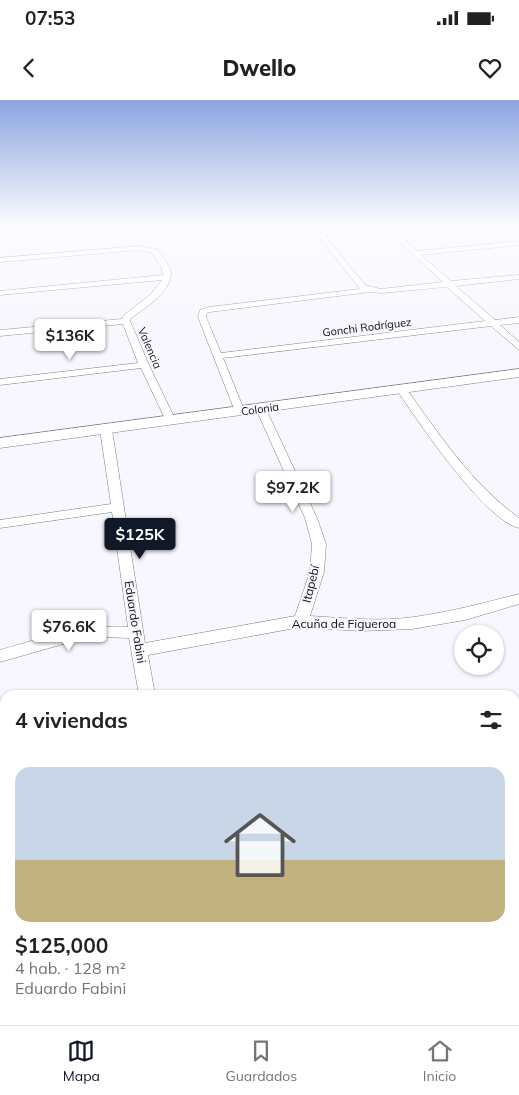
<!DOCTYPE html>
<html lang="es">
<meta charset="utf-8">
<style>
:root{--surface:#fff;--page:#f2f2f2;--text:#202124;--muted:#757577;--line:#e0e0e0;--accent:#111827}
body{margin:0;font-family:Mulish,sans-serif;background:var(--page);color:var(--text);height:100vh;display:flex;flex-direction:column;font-size:19px;white-space:nowrap}
*{box-sizing:border-box;margin:0}
p{font-size:16px;color:var(--muted)}
.icon{flex:none;width:28px;height:28px;fill:none;stroke:currentColor;stroke-width:2;stroke-linecap:round;stroke-linejoin:round}
.map{position:relative;flex:1;overflow:hidden}
.panel{position:absolute;left:0px;top:590px;width:520px;height:335px;display:flex;flex-direction:column;background:var(--surface);border-radius:15px 15px 0 0;box-shadow:0 1px 4px #0004}
.panel>*{flex:none}
.controls{position:absolute;left:454px;top:525px;display:grid;gap:10px}
.controls a{display:grid;place-items:center;width:50px;height:50px;border-radius:50%;background:var(--surface);box-shadow:0 1px 4px #0004;font-size:25px}
.price{position:absolute;translate:-50% -42px;padding:0 11px;border-radius:5px;background:#fff;color:#222;font-size:16px;line-height:32px;filter:drop-shadow(0 1px 2px #0008)}
.price::after{content:'';position:absolute;left:50%;top:30px;width:15px;height:11px;margin-left:-8px;background:inherit;clip-path:polygon(0 0,100% 0,50% 100%)}
.price.on{background:var(--accent);color:#fff}
ul{padding:0;list-style:none}
li{display:grid;align-content:center;gap:10px;height:265px;padding:0 15px}
li+li{border-top:1px solid var(--line)}
li span{display:grid;place-items:center;height:155px;border-radius:15px;color:#555}
li>.icon{margin-inline-start:auto}
span .icon{width:90px;height:90px;fill:#fffc;stroke-width:1}
li b{font-size:21px}
h2{display:flex;justify-content:space-between;align-items:center;height:60px;padding:0 15px;font-size:21px}
.status{display:flex;justify-content:space-between;align-items:center;height:35px;padding:0 25px;background:var(--surface);direction:ltr}
.status svg{height:14px;fill:currentColor}
header{display:flex;justify-content:space-between;align-items:center;height:65px;padding:0 15px;background:var(--surface);font-size:22px;font-weight:800}
.menu{display:flex;justify-content:space-around;align-items:center;height:70px;border-top:1px solid var(--line);background:var(--surface);font-size:14px;color:var(--muted)}
.menu a{display:grid;justify-items:center;gap:2px}
.menu .on{color:var(--accent)}
.map>svg:first-child{display:block}
.lines{fill:none;stroke-linecap:round;stroke-linejoin:round}
.street-casing{stroke:#7c7a82;stroke-width:1}
.secondary-casing{stroke:#7c7a82;stroke-width:1}
.highway-casing{stroke:#7c7a82;stroke-width:1}
.street{fill:#fff;fill-rule:evenodd}
.secondary{fill:#fff;fill-rule:evenodd}
.highway{fill:#fff;fill-rule:evenodd}
.labels{text-anchor:middle;stroke-width:4;stroke-linejoin:round;paint-order:stroke}
.far-street-label{font-size:11px;fill:#0f0e11;stroke:#f8f6fe}
.street-label{font-size:12px;fill:#0f0e11;stroke:#f8f6fe}
</style>
<div class="status"><b>07:53</b><svg viewBox="0 0 49 12"><path d="M0 12V9h3v3zM5 12V6h3v6zM10 12V3h3v9zM15 12V0h3v12zM26 1h20v11H26zM47 4h2v5h-2z"/></svg></div>
<header><svg class="icon" aria-label="back" viewBox="0 0 24 24"><path d="M15 5l-7 7 7 7"/></svg>Dwello<svg class="icon" aria-label="heart" viewBox="0 0 24 24"><path d="M12 20l-8-8c-3-5 5-10 8-4 3-6 11-1 8 4z"/></svg></header>
<div class="map">
<svg width="519" height="925" viewBox="0 0 519 925">
<rect width="100%" height="100%" fill="#f8f6fe"/>
<g class="lines">
<defs>
<path id="street" d="M367,126H391L390,127L417,151L519,141V145L421,155L451,181L519,175V179L456,186L495,220L519,217V223L500,225L519,242V250L491,226L223,258L245,312L244,314H236L198,217L200,210L209,207L360,189L318,136L325,130ZM384,128L443,182L381,189L365,185L325,136L332,133ZM447,187L485,221L221,253L206,217L207,213L210,212L370,192L381,193Z
M139,146L157,149C161,155 167,162 170,169C177,188 144,209 131,218L130,221L149,265L176,321L175,323L171,324L166,321L141,268L0,285V279L138,263L123,224L0,236V230L122,219L124,215L150,195L162,180L0,195V191L163,175L161,166L152,153L139,150L0,162V158Z
M401,286L405,287C439,334 471,383 519,418V428C483,419 418,321 396,289Z
M261,306L266,309L317,418L326,444L324,472L310,516C344,518 380,522 414,517C450,512 484,503 519,494V504L465,520L412,529L360,531L301,527L148,555L155,595H139L129,538L102,537L67,543L0,562V550C43,538 82,524 128,527L112,412L0,428V420L111,404L100,330L106,327L112,330L145,543L295,516L310,472L312,444L305,418L256,309Z
M519,712V730L515,731V713Z
M5,845V867L0,868V846Z
M519,859V881L515,883V861Z
M192,920H216L217,925H193Z
M332,920H370L368,925H330Z"/>
<path id="secondary" d="M519,269V277L0,348V338Z"/>
<path id="highway" d="M519,746V782L515,783V747Z
M519,794V832L515,833V795Z
M5,884V920H19L7,925H0V885Z
M98,920H156L154,925H96Z"/>
</defs>
<!-- street casing -->
<use href="#street" class="street-casing"/>
<!-- secondary casing -->
<use href="#secondary" class="secondary-casing"/>
<!-- highway casing -->
<use href="#highway" class="highway-casing"/>
<!-- street -->
<use href="#street" class="street"/>
<!-- secondary -->
<use href="#secondary" class="secondary"/>
<!-- highway -->
<use href="#highway" class="highway"/>
</g>
<!-- sky -->
<linearGradient id="sky" x2="0" y2="1"><stop stop-color="#8aa4e0"/><stop offset="0.49" stop-color="#fcfbff"/><stop offset="1" stop-color="#fcfbff" stop-opacity="0"/></linearGradient>
<rect width="519" height="255" fill="url(#sky)"/>
<g class="labels">
<!-- far-street labels -->
<g class="far-street-label">
<text transform="translate(367 227) rotate(-7)" y="4">Gonchi Rodríguez</text>
<text transform="translate(150 248) rotate(67)" y="4">Valencia</text>
<text transform="translate(260 309) rotate(-8)" y="4">Colonia</text>
</g>
<!-- street labels -->
<g class="street-label">
<text transform="translate(311 484) rotate(-76)" y="4">Itapebí</text>
<text transform="translate(135 522) rotate(81)" y="4">Eduardo Fabini</text>
<text x="344" y="528">Acuña de Figueroa</text>
</g>
</g>
</svg>
<div class="controls">
<a><svg class="icon" aria-label="locate" viewBox="0 0 24 24"><circle cx="12" cy="12" r="6"/><path d="M12 2v4M12 18v4M2 12h4M18 12h4"/></svg></a>
</div>
<b class="price" style="left:70px;top:261px">$136K</b>
<b class="price" style="left:293px;top:413px">$97.2K</b>
<b class="price on" style="left:140px;top:460px">$125K</b>
<b class="price" style="left:69px;top:552px">$76.6K</b>
<section class="panel">
<h2>4 viviendas<svg class="icon" aria-label="filters" viewBox="0 0 24 24"><path d="M4 7h16M4 17h16"/><circle cx="9" cy="7" r="2"/><circle cx="15" cy="17" r="2"/></svg></h2>
<ul>
<li><span style="background:linear-gradient(#c9d6e8 60%,#c2b280 0)"><svg class="icon" aria-label="home" viewBox="0 0 24 24"><path d="M3 11l9-7 9 7M6 9v11h12V9"/></svg></span><div><b>$125,000</b><p>4 hab. · 128 m²</p><p>Eduardo Fabini</p></div></li>
</ul>
</section>
</div>
<nav class="menu">
<a class="on"><svg class="icon" aria-label="map" viewBox="0 0 24 24"><path d="M3 6l6-2 6 2 6-2v14l-6 2-6-2-6 2zM9 4v14M15 6v14"/></svg>Mapa</a>
<a><svg class="icon" aria-label="saved" viewBox="0 0 24 24"><path d="M7 4h10v16l-5-4-5 4z"/></svg>Guardados</a>
<a><svg class="icon" aria-label="home" viewBox="0 0 24 24"><path d="M3 11l9-7 9 7M6 9v11h12V9"/></svg>Inicio</a>
</nav>
